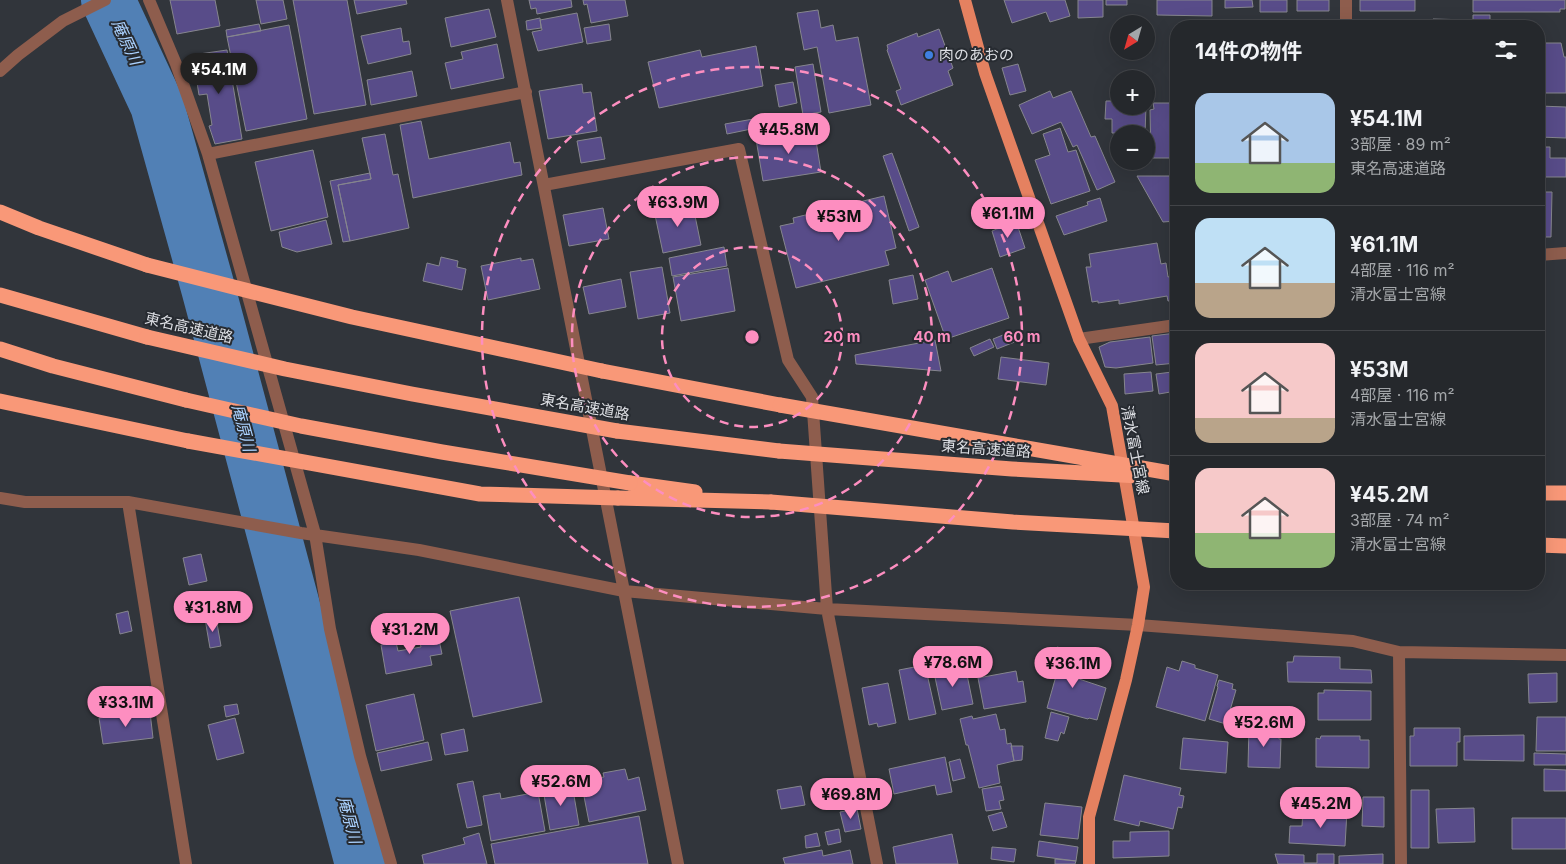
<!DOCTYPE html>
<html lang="ja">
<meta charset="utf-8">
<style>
:root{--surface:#25282c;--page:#313438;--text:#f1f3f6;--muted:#a3a6a9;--line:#424448;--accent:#fd8ec0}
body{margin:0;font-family:Inter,"Noto Sans JP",sans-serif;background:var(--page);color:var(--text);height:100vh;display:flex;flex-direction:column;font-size:19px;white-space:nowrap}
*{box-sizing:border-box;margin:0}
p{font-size:16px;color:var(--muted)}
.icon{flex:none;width:28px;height:28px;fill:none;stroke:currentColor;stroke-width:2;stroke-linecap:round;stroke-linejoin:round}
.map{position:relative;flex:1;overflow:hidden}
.sheet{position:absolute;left:1170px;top:20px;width:375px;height:570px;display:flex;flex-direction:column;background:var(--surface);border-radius:20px;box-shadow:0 5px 20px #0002,0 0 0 1px var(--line)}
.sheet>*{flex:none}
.needle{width:32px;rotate:217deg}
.fabs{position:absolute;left:1110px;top:15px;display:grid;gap:10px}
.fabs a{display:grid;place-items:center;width:45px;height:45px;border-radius:50%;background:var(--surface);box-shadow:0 5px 20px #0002,0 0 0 1px var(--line);font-size:25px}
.price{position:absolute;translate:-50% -42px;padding:0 11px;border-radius:18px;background:var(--accent);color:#111;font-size:16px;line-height:32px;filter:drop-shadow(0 1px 2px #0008)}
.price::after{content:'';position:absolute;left:50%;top:30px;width:15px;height:11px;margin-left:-8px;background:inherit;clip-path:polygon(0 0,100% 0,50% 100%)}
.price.current{background:#222;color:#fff}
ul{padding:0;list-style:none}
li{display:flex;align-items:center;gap:15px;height:125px;padding:0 25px}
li+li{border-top:1px solid var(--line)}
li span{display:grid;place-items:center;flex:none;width:140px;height:100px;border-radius:15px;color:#555}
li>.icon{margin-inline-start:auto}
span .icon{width:60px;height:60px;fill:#fffc;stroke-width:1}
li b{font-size:21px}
h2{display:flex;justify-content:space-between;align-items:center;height:60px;padding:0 25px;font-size:21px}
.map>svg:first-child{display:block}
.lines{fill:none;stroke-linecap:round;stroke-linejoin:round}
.river{stroke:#5180b5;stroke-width:54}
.building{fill:#584c89;stroke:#86868e}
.street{stroke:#8e5d4d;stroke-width:12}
.primary{stroke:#e58160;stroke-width:12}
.highway{stroke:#f99878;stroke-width:15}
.highway-bridge{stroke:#f99878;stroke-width:15}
.ring{fill:none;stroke:#fd8ec0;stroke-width:2.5;stroke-dasharray:9 6}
.shop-dot{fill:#3f7fe0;stroke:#272b31;stroke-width:2}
.labels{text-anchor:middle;stroke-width:4;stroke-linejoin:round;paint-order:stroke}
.poi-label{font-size:15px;fill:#dddfe4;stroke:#272b31;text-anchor:start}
.street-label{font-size:15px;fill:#dddfe4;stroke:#272b31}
.water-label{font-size:16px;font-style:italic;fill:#abd2ff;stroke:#272b31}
.centre{fill:#fd8ec0;stroke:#272b31;stroke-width:2.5}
.ring-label{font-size:15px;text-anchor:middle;font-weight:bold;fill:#fd8ec0;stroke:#272b31;stroke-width:4;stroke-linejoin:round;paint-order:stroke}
</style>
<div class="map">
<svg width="1566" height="864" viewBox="0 0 1566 864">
<rect width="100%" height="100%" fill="#31353b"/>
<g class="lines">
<!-- river -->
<path class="river" d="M108,0L157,105L208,288L362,864"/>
</g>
<!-- building -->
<path class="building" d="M170,0H215L220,26L177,34Z
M256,0H283L287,19L261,24Z
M293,0H347L366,105L314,114Z
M354,0H406L407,4L357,14Z
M529,0H571L572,7L537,14L536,8L531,9Z
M583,0H625L628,16L591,23L587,4L584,5Z
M1004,0H1065L1070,16L1050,22L1046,12L1012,23Z
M1078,0H1103V17L1078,18Z
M1106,0H1127V5H1106Z
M1157,0H1212V16L1157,15Z
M1225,0H1252L1253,7L1225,8Z
M1260,0H1287V12H1260Z
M1297,0H1329V11H1297Z
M1360,0H1415V11H1360Z
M1473,0H1565V9H1560V12H1473Z
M489,9L496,37L451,47L445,18Z
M818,10L821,28L833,25L836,41L858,37L871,105L829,113L817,47L804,50L797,13Z
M577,13L583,42L538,51L532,32L542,30L540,20Z
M1473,15H1490V26H1473Z
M540,18L541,28L527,30L526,21Z
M1433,19L1470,20V26H1433Z
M259,24L261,31L227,37L226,30Z
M609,24L611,40L587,44L584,28Z
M289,25L307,119L246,131L227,37Z
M401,28L403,42L409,41L411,54L368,64L361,36Z
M939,29L953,68L948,71L953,85L901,105L896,91L901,89L887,50L888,49L887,45L917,33L918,37Z
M1539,43H1561L1564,57H1566V93H1539Z
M497,44L504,78L451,89L445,63L463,59L461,52Z
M756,46L763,86L659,108L648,62L700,50L702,57Z
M227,50L242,139L215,144L209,126L212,125L207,94L199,95L194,64L200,63L199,54Z
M813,64L821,112L803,115L795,67Z
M1018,64L1026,91L1010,95L1002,68Z
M412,71L417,96L371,105L367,80Z
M793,82L797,103L779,107L775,85Z
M582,84L583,93L591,92L597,131L548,139L539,91Z
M1050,91L1053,98L1071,91L1091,137L1095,136L1115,182L1097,190L1077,145L1073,147L1061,122L1032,134L1019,105Z
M1106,101H1119V106H1146L1145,134L1112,133V119H1105Z
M1153,103H1176V158H1151L1150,110L1154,109Z
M1539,106L1566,107V138L1539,137Z
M759,118L761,127L727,134L725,124Z
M421,121L429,159L510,142L514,163L520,162L522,175L413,198L400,125Z
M814,128L821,172L763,181L756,139Z
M1060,128L1068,152L1076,150L1090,191L1051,204L1035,160L1050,155L1043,134Z
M385,134L393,175L398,174L409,228L350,241L338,185L371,179L362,138Z
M601,137L605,159L581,163L577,141Z
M1539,147H1550V158H1566V177H1539Z
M313,150L328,217L271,231L255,162Z
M892,153L919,227L909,231L883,156Z
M370,173L371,179L338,185L350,241L343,242L330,181Z
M1137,176H1176V221L1163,222Z
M1539,192H1552L1551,237H1539Z
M884,196L896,248L885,251L889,265L796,288L780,226L794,223L793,218Z
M1100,198L1107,221L1064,235L1056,216L1088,205L1087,202Z
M680,203L681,205L689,204L690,206H693L701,245L663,253L655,215L657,214L656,212L667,209V206Z
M603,208L609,239L569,246L563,215Z
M326,220L332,244L297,252L282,247L279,232Z
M1016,221L1025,248L1000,257L992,231Z
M1157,243L1161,264L1166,263L1168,277L1176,275V300L1168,301L1167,296L1119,304V300L1098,303V301L1092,302L1086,267H1091L1089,254Z
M724,247L727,266L672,276L669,258Z
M441,257L458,261L457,267L466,269L462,290L423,281L427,263L439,266Z
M521,258V261L533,259L540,289L488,300L481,266Z
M662,267L670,313L638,319L630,272Z
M728,268L735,311L681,321L673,277Z
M992,268L1009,318L946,339L925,280L948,271L952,282Z
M913,275L918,299L893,304L889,280Z
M621,279L626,307L589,314L583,287Z
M1013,331L1017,341L997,349L993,339Z
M1176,333V363L1156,365L1152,336Z
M1150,337L1153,363L1116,368L1105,367L1099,347L1110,342Z
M990,339L994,347L974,356L970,348Z
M935,340L941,371L856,364L855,355Z
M1001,357L1049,363L1046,385L998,379Z
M1176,367V391L1159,394L1156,374L1172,372V368Z
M1151,372L1153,391L1125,394L1124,374Z
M201,554L207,581L189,585L183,558Z
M519,597L542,702L473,717L450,611Z
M128,611L132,631L120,634L116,614Z
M216,618L221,646L210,648L205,619Z
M438,635L442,654L430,656L432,665L386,674L381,645L396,642L398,651L421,647L419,639Z
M1057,647L1079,653L1073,677L1106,688L1097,720L1089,718L1088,719L1047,708L1056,676L1049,674Z
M1294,656L1340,657V669L1371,670L1372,683L1288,682L1287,662H1293Z
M1182,661L1195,665V668L1218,675L1205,721L1156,707L1167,667L1179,671Z
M949,664L951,674L966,670L973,704L942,710L933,668Z
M925,665L936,714L909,720L899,670Z
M1016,671L1018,682L1023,681L1026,702L984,709L978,678Z
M1557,673V702L1529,703L1528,674Z
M1219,680L1233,684L1232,689L1236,690L1226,724L1209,719L1218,687L1217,686Z
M888,683L896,723L878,727L877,723L869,725L862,688Z
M1324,690L1371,691V720H1318V693H1324Z
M414,694L424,740L376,751L366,705Z
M237,704L239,714L226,717L224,706Z
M150,712L153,738L103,744L99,718Z
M1051,712L1069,717L1064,734L1061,732L1058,741L1045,738Z
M996,714L1000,730L1005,729L1007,744L1011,743L1014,761L997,765L1000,783L979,788L968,745H966L960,719L972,716L973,719Z
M1537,717H1566V751H1536Z
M235,718L244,753L217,760L208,725Z
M1249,727L1271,728V730H1273L1272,734H1279V739H1281L1280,768L1248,767Z
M1414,728H1460V742H1457V766H1410V736H1414Z
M464,729L468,751L445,755L441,734Z
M1524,735V761L1464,760V736Z
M1321,736H1360V740H1369V768L1316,767V738L1320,739Z
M1183,738L1228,742L1226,773L1180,769Z
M428,742L432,760L381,771L377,753Z
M1011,746H1023L1022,760L1014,761Z
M1534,753L1566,754V765H1534Z
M945,757L952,792L937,795L935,785L894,794L889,769Z
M960,759L965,778L953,781L949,762Z
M625,769L628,780L639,777L646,810L589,822L581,781L604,777L603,773Z
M1544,769L1566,770V791H1544Z
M1124,775L1181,788L1179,795L1184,796L1182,808L1178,807L1173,829L1140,821L1139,826L1114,820Z
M473,781L482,825L467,828L457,784Z
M572,784L579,825L550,830L543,789Z
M801,786L805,805L781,809L777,790Z
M1001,786L1004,800L999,801L1001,809L986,811L982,789Z
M1411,790H1429V848H1411Z
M538,792L545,831L491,841L483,796L500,793L501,799Z
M1363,797H1384V827L1362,826Z
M1045,803L1082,807L1078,839L1040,835Z
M1474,808L1475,842L1438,843L1436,809Z
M857,809L861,829L845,832L840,812Z
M1303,810L1347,811L1345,846L1289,843L1290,826H1302Z
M1002,812L1007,827L993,831L988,816Z
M639,816L648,864H495L491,844Z
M1512,818H1566V849H1512Z
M839,829L841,842L828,845L825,832Z
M1169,831V856L1113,858V841H1130V832Z
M479,833L487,864H424L422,855L465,844L463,838Z
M817,833L820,846L806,848L805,836Z
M952,834L958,864H896L893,847Z
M1039,841L1078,847L1076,861L1037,856Z
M992,847L1016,849L1014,862L991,859Z
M822,850L823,856L850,850L853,864H785L783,858Z
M1275,854L1304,855V863H1317V854H1334V864H1278Z
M1383,854V864H1339V856Z
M1055,859L1076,861L1075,864H1055Z"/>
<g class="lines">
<!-- street -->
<path class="street" d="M149,0L176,64L208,154L315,534L330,629L360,756L391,864
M507,0L678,864
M1346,0V26
M0,71L18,55L63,21L105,0
M208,154L526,92
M544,185L739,149L788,360L812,397L827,609L877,864
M1539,255L1566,253
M1079,339L1176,325
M0,498L25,502H128L301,533L419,550L624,591L827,609L1138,625L1353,641L1399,652L1566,655
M128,502L186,864
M1399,652L1401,864"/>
<!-- primary -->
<path class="primary" d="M965,0L985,73L1079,339L1112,406L1144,587L1138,625L1126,680L1089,817V864"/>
<!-- highway -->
<path class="highway" d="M0,212L39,228L147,265
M0,295L147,337
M0,349L53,366L186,400
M602,371L780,405
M0,401L188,441
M617,431L779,451
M630,483L695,492
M1539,493H1566
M618,498L771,502
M1539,545L1566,546"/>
<!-- highway-bridge -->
<path class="highway-bridge" d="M147,265L352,317L602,371
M147,337L285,369L412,394L617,431
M186,400L301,426L442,452L630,483
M780,405L1176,474
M188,441L480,494L618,498
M779,451L1012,469L1139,476
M771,502L1013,522L1176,531"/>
</g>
<!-- distance rings -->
<g class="ring">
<circle cx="752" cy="337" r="90"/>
<circle cx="752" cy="337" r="180"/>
<circle cx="752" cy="337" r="270"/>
</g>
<!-- markers -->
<circle class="shop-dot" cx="929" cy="55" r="5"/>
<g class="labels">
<!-- poi labels -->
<g class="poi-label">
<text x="939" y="60">肉のあおの</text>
</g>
<!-- street labels -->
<g class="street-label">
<text transform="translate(189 328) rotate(13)" y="5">東名高速道路</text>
<text transform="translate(585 407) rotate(10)" y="5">東名高速道路</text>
<text transform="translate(986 449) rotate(4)" y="5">東名高速道路</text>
<text transform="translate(1135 450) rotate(79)" y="5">清水富士宮線</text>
</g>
<!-- water labels -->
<g class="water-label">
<text transform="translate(127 42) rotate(65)" y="6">庵原川</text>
<text transform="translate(244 428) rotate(75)" y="6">庵原川</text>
<text transform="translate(350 820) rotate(75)" y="6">庵原川</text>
</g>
</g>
<circle cx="752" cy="337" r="8" class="centre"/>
<g class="ring-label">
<text x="842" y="342">20 m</text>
<text x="932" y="342">40 m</text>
<text x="1022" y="342">60 m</text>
</g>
</svg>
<div class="fabs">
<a><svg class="needle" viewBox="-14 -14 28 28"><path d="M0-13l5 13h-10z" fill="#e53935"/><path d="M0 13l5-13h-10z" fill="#a3a6a9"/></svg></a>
<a>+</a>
<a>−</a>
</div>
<b class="price current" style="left:219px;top:95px">¥54.1M</b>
<b class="price" style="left:789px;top:155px">¥45.8M</b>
<b class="price" style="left:678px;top:228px">¥63.9M</b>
<b class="price" style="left:1008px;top:239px">¥61.1M</b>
<b class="price" style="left:839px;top:242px">¥53M</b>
<b class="price" style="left:213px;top:633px">¥31.8M</b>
<b class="price" style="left:410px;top:655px">¥31.2M</b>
<b class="price" style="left:953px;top:688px">¥78.6M</b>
<b class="price" style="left:1073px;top:689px">¥36.1M</b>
<b class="price" style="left:126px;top:728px">¥33.1M</b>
<b class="price" style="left:1264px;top:748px">¥52.6M</b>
<b class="price" style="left:561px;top:807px">¥52.6M</b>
<b class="price" style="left:851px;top:820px">¥69.8M</b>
<b class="price" style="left:1321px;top:829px">¥45.2M</b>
<section class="sheet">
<h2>14件の物件<svg class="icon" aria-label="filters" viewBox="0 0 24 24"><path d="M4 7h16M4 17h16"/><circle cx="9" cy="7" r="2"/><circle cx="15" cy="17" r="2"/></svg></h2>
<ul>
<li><span style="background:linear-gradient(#a9c7e8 70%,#8fb573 0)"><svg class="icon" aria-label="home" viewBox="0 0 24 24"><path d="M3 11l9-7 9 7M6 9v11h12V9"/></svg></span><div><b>¥54.1M</b><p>3部屋 · 89 m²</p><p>東名高速道路</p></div></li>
<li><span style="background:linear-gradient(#bfe0f5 65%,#b9a48a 0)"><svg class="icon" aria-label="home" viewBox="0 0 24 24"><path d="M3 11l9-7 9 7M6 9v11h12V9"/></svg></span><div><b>¥61.1M</b><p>4部屋 · 116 m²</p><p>清水富士宮線</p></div></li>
<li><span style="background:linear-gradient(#f6c9c9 75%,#b9a48a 0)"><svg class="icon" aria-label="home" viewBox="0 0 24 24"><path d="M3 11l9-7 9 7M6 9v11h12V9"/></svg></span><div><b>¥53M</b><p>4部屋 · 116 m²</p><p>清水富士宮線</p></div></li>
<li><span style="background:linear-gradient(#f6c9c9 65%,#8fb573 0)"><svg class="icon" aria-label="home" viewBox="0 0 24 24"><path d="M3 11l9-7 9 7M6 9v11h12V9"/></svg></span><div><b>¥45.2M</b><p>3部屋 · 74 m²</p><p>清水富士宮線</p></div></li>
</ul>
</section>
</div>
